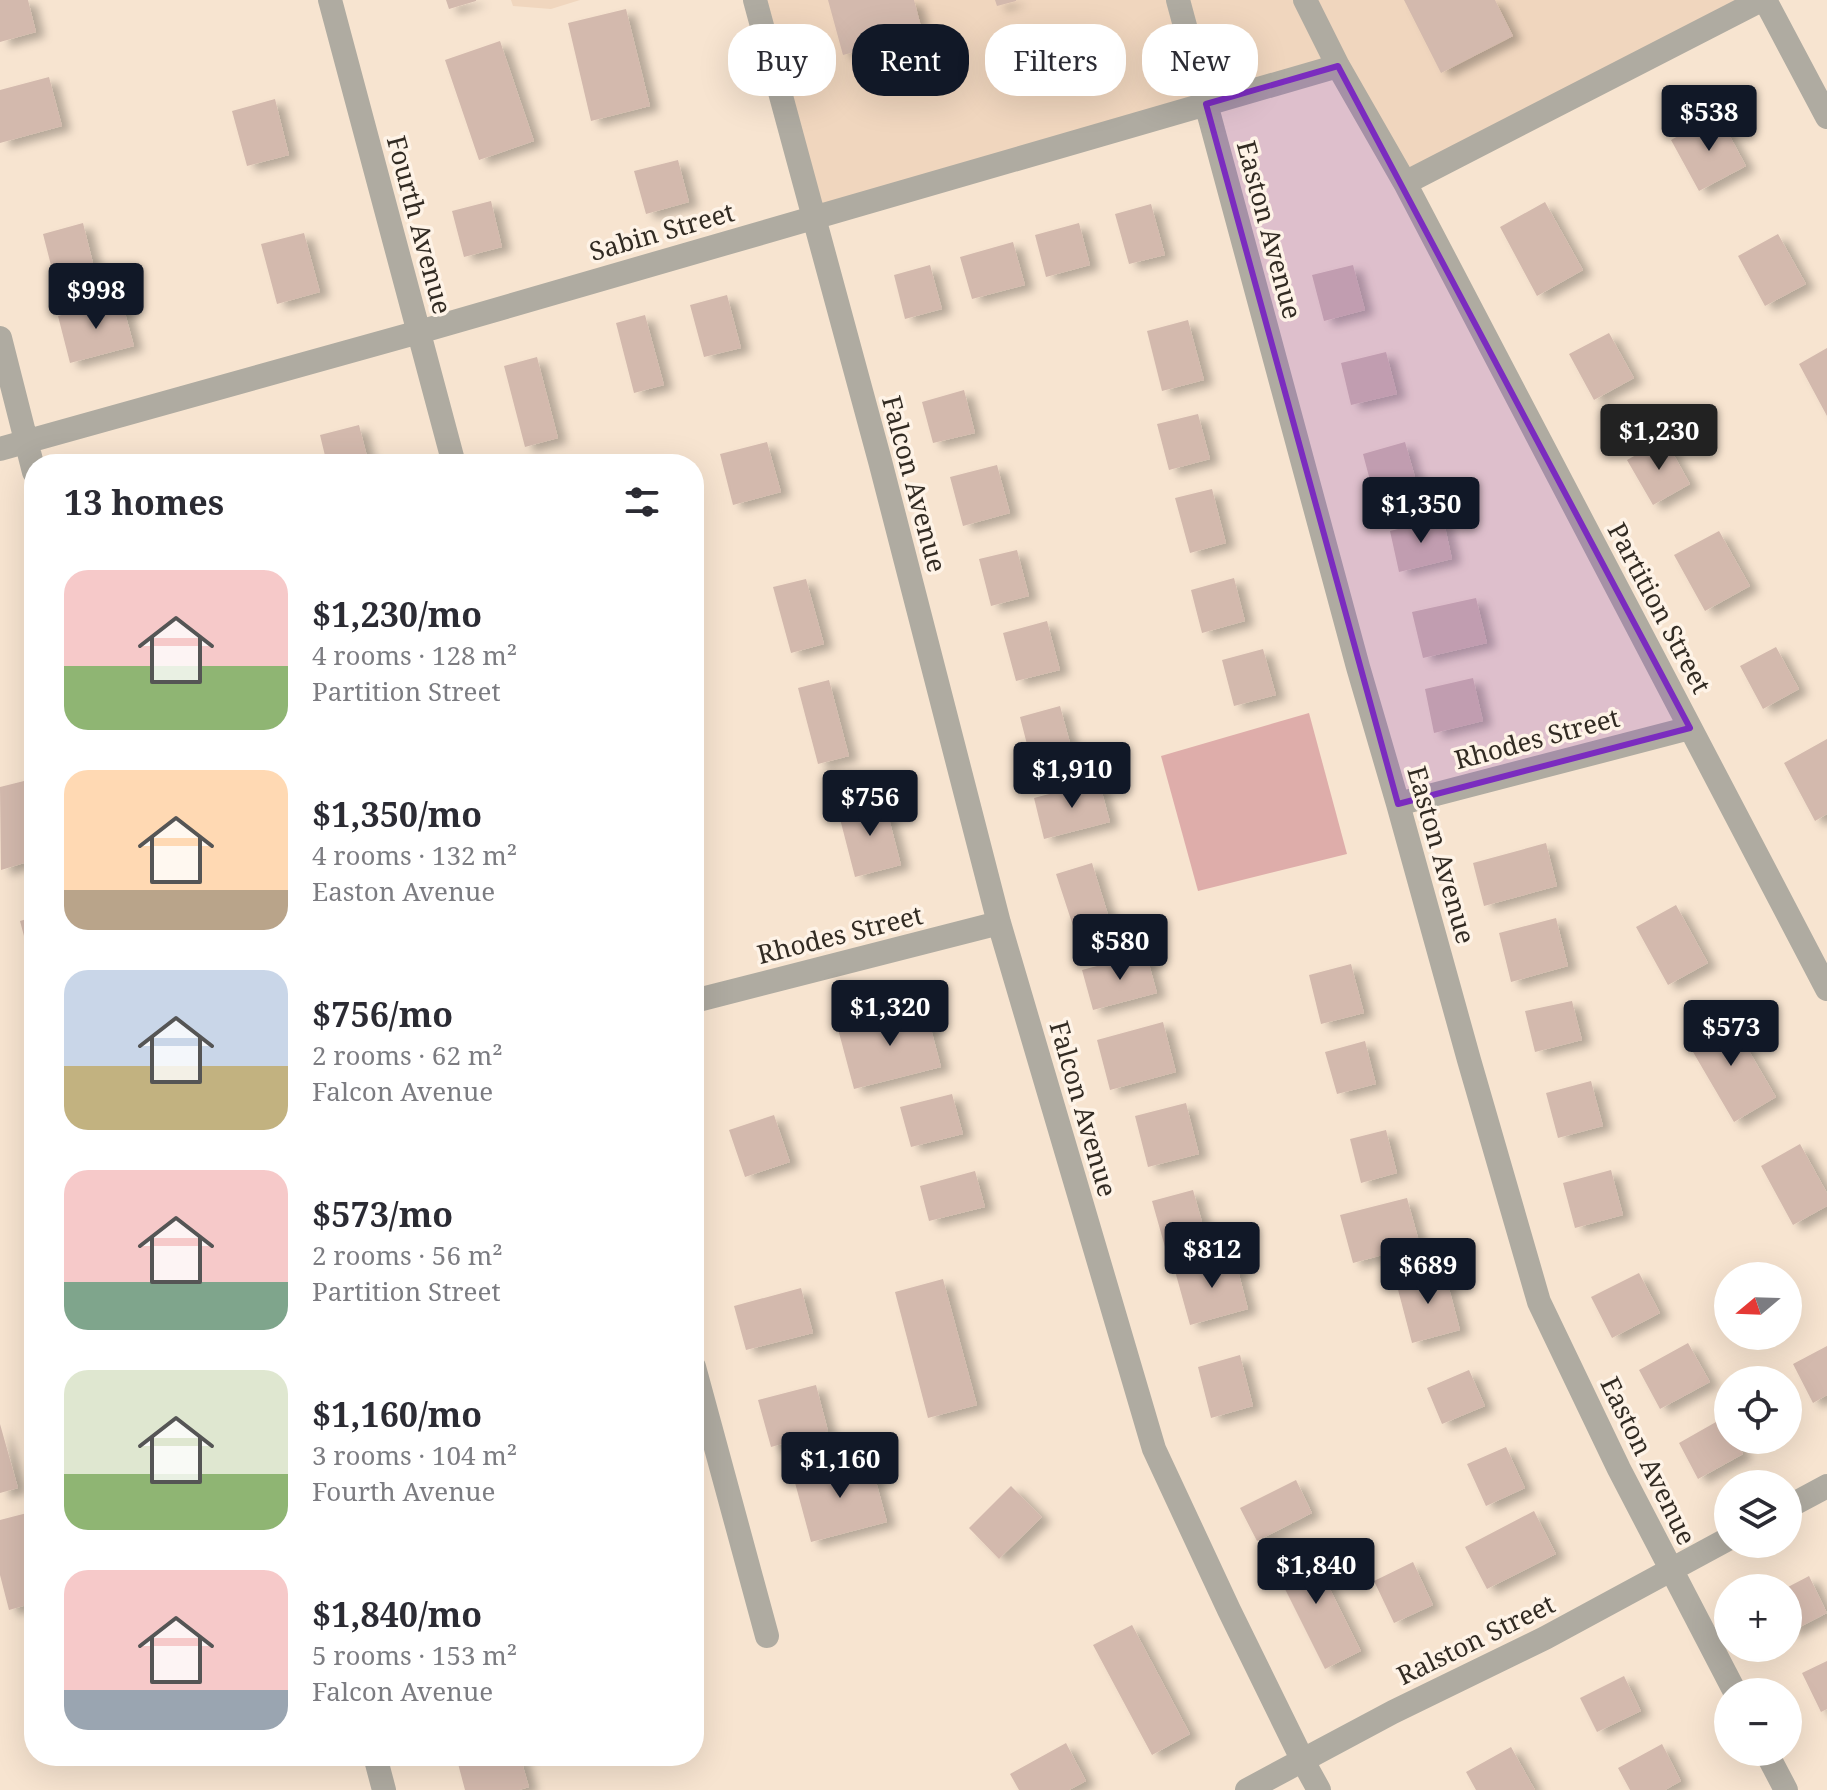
<!DOCTYPE html>
<meta charset="utf-8">
<style>
:root{--surface:#fff;--page:#f7f7f7;--text:#2b2b33;--muted:#7c7c81;--accent:#111827}
body{margin:0;font-family:"Noto Serif",serif;background:var(--page);color:var(--text);height:100vh;display:flex;flex-direction:column;font-size:30px;white-space:nowrap}
*{box-sizing:border-box;margin:0}
p{font-size:26px;color:var(--muted)}
.icon{flex:none;width:44px;height:44px;fill:none;stroke:currentColor;stroke-width:2;stroke-linecap:round;stroke-linejoin:round}
.map{position:relative;flex:1;overflow:hidden}
.side{position:absolute;left:24px;top:454px;width:680px;height:1312px;display:flex;flex-direction:column;background:var(--surface);border-radius:32px;box-shadow:0 8px 32px #0002}
.side>*{flex:none}
.top-card{position:absolute;left:728px;top:24px;width:760px;height:72px;display:flex;gap:16px}
.needle{width:52px;rotate:251deg}
.fabs{position:absolute;left:1714px;top:1262px;display:grid;gap:16px}
.fabs a{display:grid;place-items:center;width:88px;height:88px;border-radius:50%;background:var(--surface);box-shadow:0 8px 32px #0002;font-size:40px}
.price{position:absolute;translate:-50% -68px;padding:0 18px;border-radius:8px;background:var(--accent);color:#fff;font-size:26px;line-height:52px;filter:drop-shadow(0 2px 4px #0008)}
.price::after{content:'';position:absolute;left:50%;top:48px;width:24px;height:18px;margin-left:-12px;background:inherit;clip-path:polygon(0 0,100% 0,50% 100%)}
.price.selected{background:#222;color:#fff}
ul{padding:0;list-style:none}
li{display:flex;align-items:center;gap:24px;height:200px;padding:0 40px}
li span{display:grid;place-items:center;flex:none;width:224px;height:160px;border-radius:24px;color:#555}
li>.icon{margin-inline-start:auto}
span .icon{width:96px;height:96px;fill:#fffc;stroke-width:1}
li b{font-size:34px}
h2{display:flex;justify-content:space-between;align-items:center;height:96px;padding:0 40px;font-size:34px}
.tag{padding:0 28px;border-radius:32px;background:var(--surface);box-shadow:0 8px 32px #0002;font-size:28px;line-height:72px}
.tag.selected{background:var(--accent);color:#fff}
.map>svg:first-child{display:block}
.built{fill:#f0d6be}
.green{fill:#deadaa}
.building{fill:#d3b9ad;filter:url(#shadow)}
.lines{fill:none;stroke-linecap:round;stroke-linejoin:round}
.minor{stroke:#afaba1;stroke-width:24}
.marked{fill:#7b2cbf;fill-opacity:0.2;stroke:#7b2cbf;stroke-width:6;stroke-linejoin:round}
.labels{text-anchor:middle;stroke-width:7;stroke-linejoin:round;paint-order:stroke}
.street-label{font-size:26px;fill:#322b23;stroke:#fef3e7}
</style>
<div class="map">
<svg width="1827" height="1790" viewBox="0 0 1827 1790">
<defs>
<filter id="shadow"><feDropShadow dx="9" dy="5" stdDeviation="4" flood-color="#0004"/></filter>
</defs>
<rect width="100%" height="100%" fill="#f7e4d0"/>
<!-- built -->
<path class="built" d="M511,0H580L551,9L513,6Z
M752,0H1759L1406,178L1335,68L813,214Z"/>
<!-- green -->
<path class="green" d="M1309,713L1347,854L1198,891L1161,756Z"/>
<!-- building -->
<path class="building" d="M0,0H28L36,32L0,42Z
M446,0H476V1L449,9Z
M828,0H914L923,34L843,55Z
M995,0H1016V1L997,6Z
M1404,0H1495L1513,36L1441,73Z
M626,9L650,106L591,121L568,23Z
M500,41L534,141L479,160L445,60Z
M49,77L62,126L0,143V90Z
M275,99L289,155L247,166L232,111Z
M1718,114L1746,166L1699,191L1671,140Z
M678,160L689,202L646,214L634,171Z
M491,201L502,247L464,257L452,211Z
M1545,202L1583,270L1537,296L1500,227Z
M1151,204L1165,255L1129,264L1115,214Z
M83,223L95,271L55,281L43,234Z
M1079,223L1090,265L1046,277L1035,235Z
M304,233L320,292L277,304L261,244Z
M1778,234L1806,284L1765,306L1738,256Z
M1013,242L1025,285L972,299L960,257Z
M930,265L942,309L905,319L894,275Z
M1353,265L1365,310L1324,321L1312,275Z
M727,295L741,348L704,357L690,305Z
M121,298L134,346L70,363L58,316Z
M645,315L664,385L634,393L616,323Z
M1188,320L1204,380L1162,391L1147,331Z
M1609,333L1634,378L1594,400L1569,354Z
M1827,348V416L1799,364Z
M1386,352L1397,394L1351,405L1341,363Z
M537,357L558,438L525,447L504,366Z
M964,390L975,433L933,443L922,402Z
M1198,414L1210,459L1169,470L1157,424Z
M359,425L369,464H327L320,435Z
M1665,439L1690,484L1653,505L1627,460Z
M767,442L781,492L733,505L720,454Z
M1405,442L1419,491L1376,503L1363,454Z
M997,465L1010,513L963,526L950,477Z
M1212,489L1226,543L1190,553L1175,498Z
M1443,518L1452,559L1399,572L1390,531Z
M1719,531L1750,586L1705,611L1674,555Z
M1017,550L1029,596L991,606L979,559Z
M1234,578L1245,621L1202,633L1191,590Z
M806,579L824,644L791,653L773,587Z
M1476,598L1487,643L1423,658L1412,612Z
M1047,621L1060,670L1016,681L1003,633Z
M1776,647L1799,689L1763,709L1740,666Z
M1263,649L1276,695L1234,706L1222,660Z
M1473,678L1483,721L1434,733L1425,689Z
M829,680L849,756L818,764L798,688Z
M1060,706L1073,754L1032,764L1020,717Z
M1827,739V814L1815,821L1784,763Z
M24,781L34,817V860L1,870L0,787Z
M1099,781L1110,822L1044,839L1034,798Z
M884,799L901,865L855,877L838,811Z
M1546,843L1557,886L1484,906L1473,863Z
M1092,863L1110,921L1075,932L1056,874Z
M1676,905L1708,963L1668,985L1636,927Z
M34,917V970H33L20,921Z
M1556,918L1568,966L1511,982L1499,933Z
M1146,953L1157,993L1093,1010L1082,970Z
M1351,964L1364,1013L1321,1024L1309,975Z
M1572,1001L1582,1040L1535,1052L1525,1011Z
M925,1006L941,1067L854,1089L838,1029Z
M1728,1015L1776,1097L1734,1122L1686,1040Z
M1163,1022L1176,1072L1110,1090L1097,1040Z
M1365,1041L1376,1084L1337,1094L1325,1052Z
M1591,1081L1603,1126L1558,1138L1546,1093Z
M952,1094L963,1134L911,1147L900,1107Z
M1186,1103L1199,1154L1148,1167L1135,1116Z
M774,1115L790,1162L745,1177L729,1130Z
M1386,1130L1397,1173L1361,1183L1350,1139Z
M1800,1144L1827,1193V1206L1793,1225L1761,1166Z
M1611,1170L1623,1215L1575,1228L1563,1183Z
M975,1171L985,1207L929,1221L920,1186Z
M1193,1190L1206,1236L1165,1247L1152,1201Z
M1407,1198L1420,1245L1353,1263L1340,1215Z
M1234,1255L1248,1309L1190,1325L1175,1271Z
M1444,1269L1460,1330L1412,1343L1396,1282Z
M1639,1273L1660,1313L1612,1338L1591,1297Z
M943,1279L977,1405L928,1418L895,1292Z
M801,1288L813,1333L746,1350L734,1306Z
M1688,1343L1710,1382L1660,1409L1639,1370Z
M1827,1346V1395L1813,1403L1793,1364Z
M1240,1355L1253,1406L1211,1418L1198,1367Z
M1469,1370L1485,1406L1442,1424L1427,1388Z
M816,1385L828,1431L771,1447L758,1400Z
M1723,1418L1728,1426V1440H1736L1743,1454L1698,1479L1679,1443Z
M0,1424L18,1488L0,1493Z
M1506,1447L1525,1488L1486,1506L1467,1464Z
M870,1459L887,1522L811,1542L794,1479Z
M1296,1480L1312,1513L1257,1541L1240,1508Z
M1011,1486L1042,1517L999,1559L969,1528Z
M1534,1511L1556,1554L1487,1589L1465,1547Z
M27,1513L34,1540V1603L9,1610L0,1575V1520Z
M1307,1543L1361,1651L1325,1669L1271,1561Z
M1413,1562L1433,1605L1394,1623L1374,1581Z
M1809,1576L1827,1613L1788,1633V1587Z
M1132,1625L1190,1734L1152,1755L1093,1645Z
M1827,1661V1709L1821,1712L1802,1673Z
M1624,1676L1641,1711L1597,1732L1580,1698Z
M1066,1743L1086,1781L1069,1790H1019L1010,1774Z
M1662,1744L1681,1781L1665,1790H1630L1618,1768Z
M1511,1747L1535,1790H1476L1466,1772Z
M456,1756H520L529,1787L519,1790H465Z"/>
<g class="lines">
<!-- minor -->
<path class="minor" d="M330,0L454,464
M755,0L880,461L999,923L1154,1449L1229,1610L1303,1761L1319,1790
M1178,0L1358,667L1398,804L1469,1060L1539,1302L1619,1469L1735,1692
M1305,0L1338,66L1405,183L1827,989
M1765,0L1827,117
M1405,183L1761,0
M0,338L34,472
M0,449L419,332L1338,66
M1398,804L1690,728
M694,1001L999,923
M694,1367L767,1636
M1788,1507L1827,1486
M1766,1752L1786,1790
M375,1756L384,1790
M1247,1790L1393,1712L1545,1638L1728,1539"/>
</g>
<!-- marked area -->
<path class="marked" d="M1338,66L1690,728L1398,804L1206,104Z"/>
<g class="labels">
<!-- street labels -->
<g class="street-label">
<text transform="translate(419 225) rotate(75)" y="9">Fourth Avenue</text>
<text transform="translate(1269 230) rotate(75)" y="9">Easton Avenue</text>
<text transform="translate(662 232) rotate(-16)" y="9">Sabin Street</text>
<text transform="translate(914 484) rotate(75)" y="9">Falcon Avenue</text>
<text transform="translate(1659 608) rotate(62)" y="9">Partition Street</text>
<text transform="translate(1537 739) rotate(-15)" y="9">Rhodes Street</text>
<text transform="translate(1441 855) rotate(74)" y="9">Easton Avenue</text>
<text transform="translate(840 935) rotate(-14)" y="9">Rhodes Street</text>
<text transform="translate(1083 1109) rotate(74)" y="9">Falcon Avenue</text>
<text transform="translate(1648 1461) rotate(64)" y="9">Easton Avenue</text>
<text transform="translate(1476 1640) rotate(-26)" y="9">Ralston Street</text>
</g>
</g>
</svg>
<div class="fabs">
<a><svg class="needle" viewBox="-14 -14 28 28"><path d="M0-13l5 13h-10z" fill="#e53935"/><path d="M0 13l5-13h-10z" fill="#7c7c81"/></svg></a>
<a><svg class="icon" aria-label="locate" viewBox="0 0 24 24"><circle cx="12" cy="12" r="6"/><path d="M12 2v4M12 18v4M2 12h4M18 12h4"/></svg></a>
<a><svg class="icon" aria-label="layers" viewBox="0 0 24 24"><path d="M12 4l9 5-9 5-9-5zM3 14l9 5 9-5"/></svg></a>
<a>+</a>
<a>−</a>
</div>
<b class="price" style="left:1709px;top:153px">$538</b>
<b class="price" style="left:96px;top:331px">$998</b>
<b class="price selected" style="left:1659px;top:472px">$1,230</b>
<b class="price" style="left:1421px;top:545px">$1,350</b>
<b class="price" style="left:1072px;top:810px">$1,910</b>
<b class="price" style="left:870px;top:838px">$756</b>
<b class="price" style="left:1120px;top:982px">$580</b>
<b class="price" style="left:890px;top:1048px">$1,320</b>
<b class="price" style="left:1731px;top:1068px">$573</b>
<b class="price" style="left:1212px;top:1290px">$812</b>
<b class="price" style="left:1428px;top:1306px">$689</b>
<b class="price" style="left:840px;top:1500px">$1,160</b>
<b class="price" style="left:1316px;top:1606px">$1,840</b>
<div class="top-card">
<a class="tag">Buy</a>
<a class="tag selected">Rent</a>
<a class="tag">Filters</a>
<a class="tag">New</a>
</div>
<section class="side">
<h2>13 homes<svg class="icon" aria-label="filters" viewBox="0 0 24 24"><path d="M4 7h16M4 17h16"/><circle cx="9" cy="7" r="2"/><circle cx="15" cy="17" r="2"/></svg></h2>
<ul>
<li><span style="background:linear-gradient(#f6c9c9 60%,#8fb573 0)"><svg class="icon" aria-label="home" viewBox="0 0 24 24"><path d="M3 11l9-7 9 7M6 9v11h12V9"/></svg></span><div><b>$1,230/mo</b><p>4 rooms · 128 m²</p><p>Partition Street</p></div></li>
<li><span style="background:linear-gradient(#ffd9b3 75%,#b9a48a 0)"><svg class="icon" aria-label="home" viewBox="0 0 24 24"><path d="M3 11l9-7 9 7M6 9v11h12V9"/></svg></span><div><b>$1,350/mo</b><p>4 rooms · 132 m²</p><p>Easton Avenue</p></div></li>
<li><span style="background:linear-gradient(#c9d6e8 60%,#c2b280 0)"><svg class="icon" aria-label="home" viewBox="0 0 24 24"><path d="M3 11l9-7 9 7M6 9v11h12V9"/></svg></span><div><b>$756/mo</b><p>2 rooms · 62 m²</p><p>Falcon Avenue</p></div></li>
<li><span style="background:linear-gradient(#f6c9c9 70%,#7fa58c 0)"><svg class="icon" aria-label="home" viewBox="0 0 24 24"><path d="M3 11l9-7 9 7M6 9v11h12V9"/></svg></span><div><b>$573/mo</b><p>2 rooms · 56 m²</p><p>Partition Street</p></div></li>
<li><span style="background:linear-gradient(#dfe7d0 65%,#8fb573 0)"><svg class="icon" aria-label="home" viewBox="0 0 24 24"><path d="M3 11l9-7 9 7M6 9v11h12V9"/></svg></span><div><b>$1,160/mo</b><p>3 rooms · 104 m²</p><p>Fourth Avenue</p></div></li>
<li><span style="background:linear-gradient(#f6c9c9 75%,#9aa5b1 0)"><svg class="icon" aria-label="home" viewBox="0 0 24 24"><path d="M3 11l9-7 9 7M6 9v11h12V9"/></svg></span><div><b>$1,840/mo</b><p>5 rooms · 153 m²</p><p>Falcon Avenue</p></div></li>
</ul>
</section>
</div>
